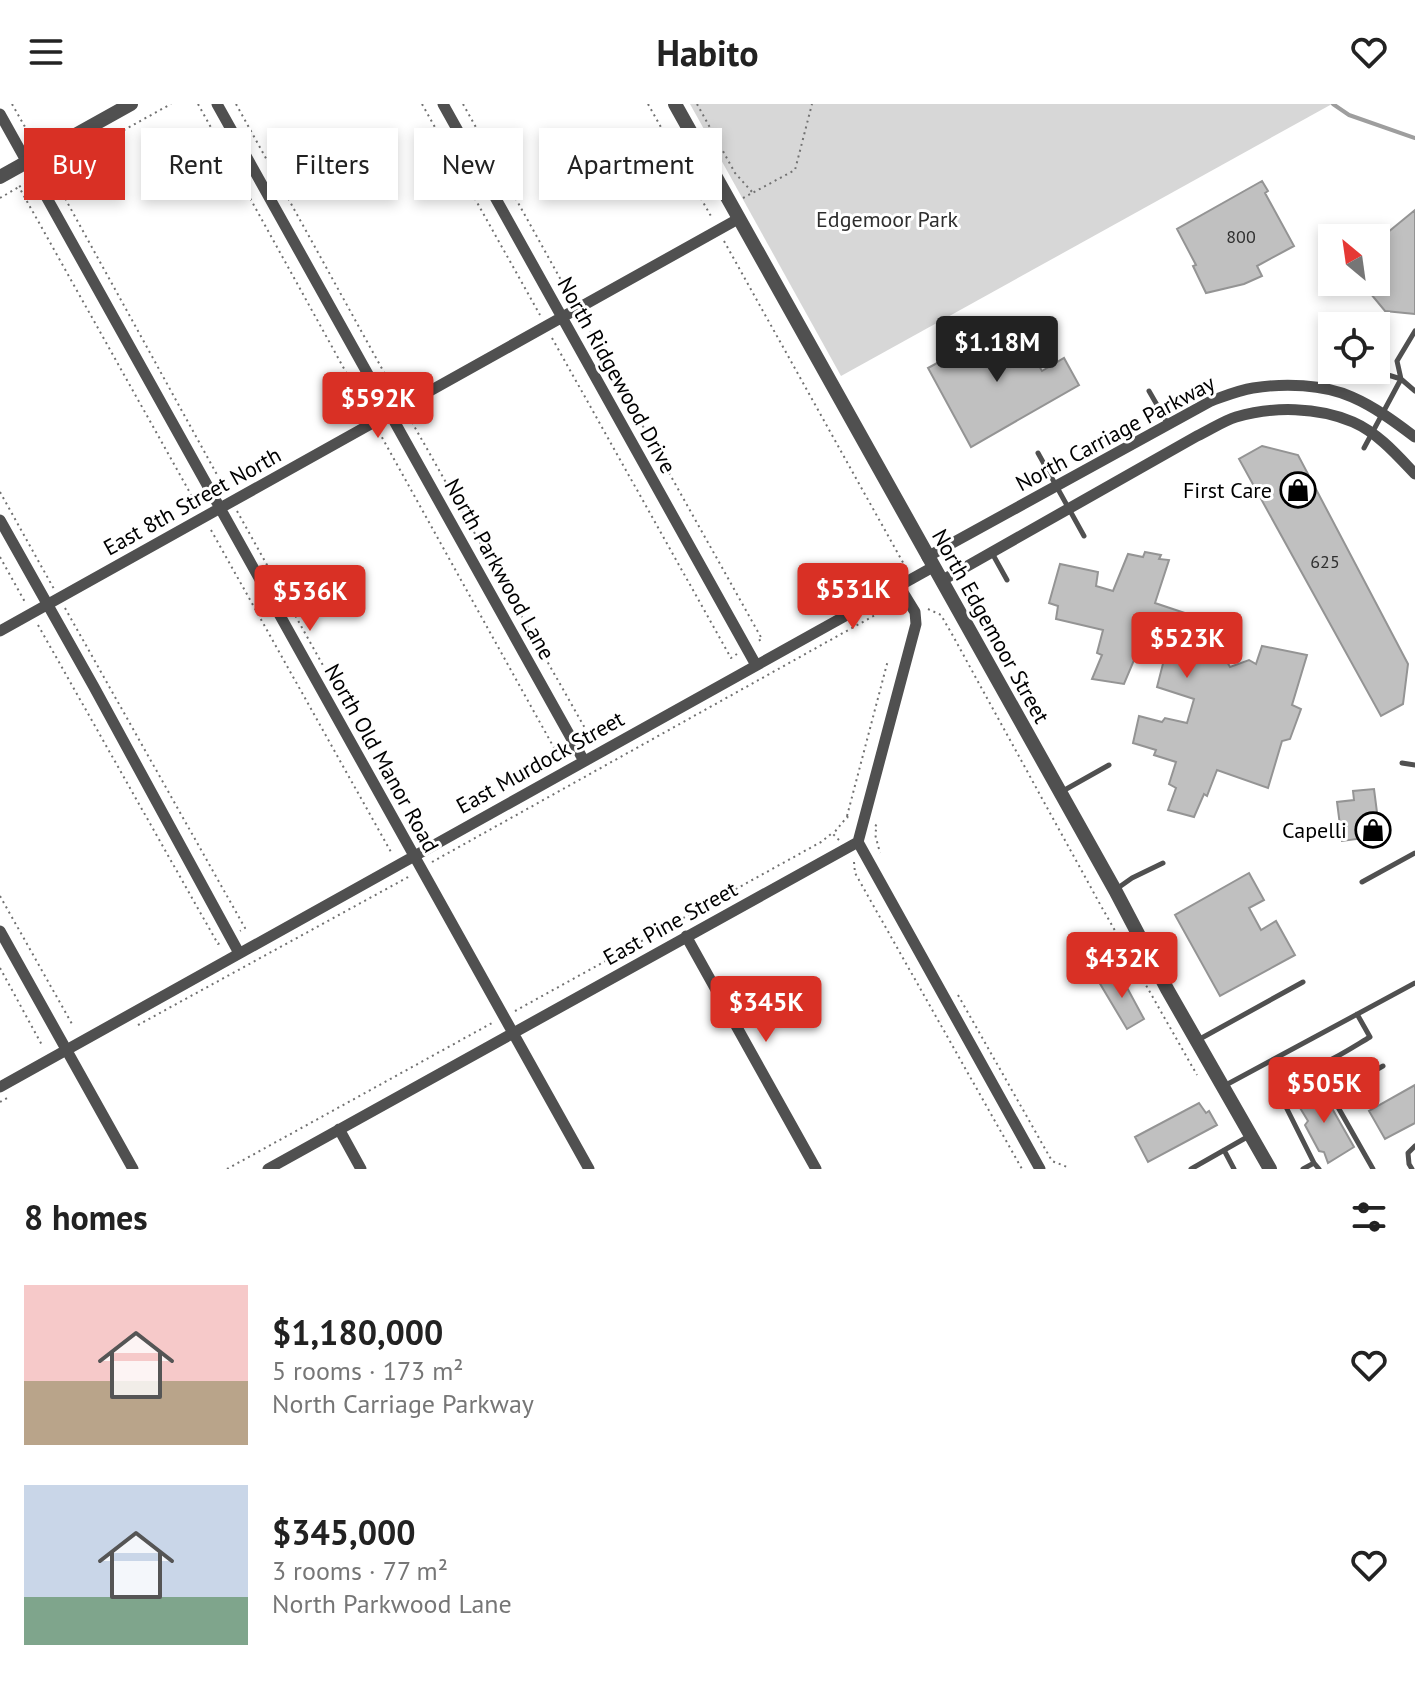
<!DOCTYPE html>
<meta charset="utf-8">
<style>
:root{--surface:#fff;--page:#f6f6f6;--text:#222;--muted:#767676;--accent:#d93025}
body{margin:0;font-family:"PT Sans",sans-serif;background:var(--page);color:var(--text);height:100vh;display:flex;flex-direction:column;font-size:30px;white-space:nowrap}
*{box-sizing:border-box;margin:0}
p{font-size:26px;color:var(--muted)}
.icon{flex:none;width:44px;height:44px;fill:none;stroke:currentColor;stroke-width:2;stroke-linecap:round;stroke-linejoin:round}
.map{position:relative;height:1065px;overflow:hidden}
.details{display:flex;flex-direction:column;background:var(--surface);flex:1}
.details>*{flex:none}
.top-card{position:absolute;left:24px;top:24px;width:800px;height:72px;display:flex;gap:16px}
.needle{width:52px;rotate:331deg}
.controls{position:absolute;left:1318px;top:120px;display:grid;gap:16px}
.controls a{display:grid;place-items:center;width:72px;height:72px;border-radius:0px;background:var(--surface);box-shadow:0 4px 12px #0003;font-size:40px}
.price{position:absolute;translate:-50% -68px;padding:0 18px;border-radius:8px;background:var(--accent);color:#fff;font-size:26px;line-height:52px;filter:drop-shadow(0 2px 4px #0008)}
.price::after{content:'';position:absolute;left:50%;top:48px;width:24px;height:18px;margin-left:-12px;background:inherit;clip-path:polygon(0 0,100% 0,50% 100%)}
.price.current{background:#222;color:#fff}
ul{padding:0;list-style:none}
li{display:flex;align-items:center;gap:24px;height:200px;padding:0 24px}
li span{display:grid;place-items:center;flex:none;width:224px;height:160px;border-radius:0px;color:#555}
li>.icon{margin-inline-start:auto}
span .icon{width:96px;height:96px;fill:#fffc;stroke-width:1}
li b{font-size:34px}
h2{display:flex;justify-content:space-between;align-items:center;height:96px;padding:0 24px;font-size:34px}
.chip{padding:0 28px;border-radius:0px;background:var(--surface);box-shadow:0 4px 12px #0003;font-size:28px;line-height:72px}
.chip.current{background:var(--accent);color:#fff}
header{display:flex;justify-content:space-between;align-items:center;height:104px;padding:0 24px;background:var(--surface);font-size:36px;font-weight:700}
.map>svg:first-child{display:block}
.park{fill:#d7d7d7}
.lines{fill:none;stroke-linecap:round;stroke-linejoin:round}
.stream{stroke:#9e9e9e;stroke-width:4}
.building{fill:#c0c0c0;stroke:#949494;stroke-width:2}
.path{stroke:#727272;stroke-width:2;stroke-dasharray:2 4;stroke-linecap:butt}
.service{stroke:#505050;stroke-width:5}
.minor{stroke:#505050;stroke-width:11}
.tertiary{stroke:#505050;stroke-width:14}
.labels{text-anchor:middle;stroke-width:6;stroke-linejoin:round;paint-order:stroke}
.number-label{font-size:18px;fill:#303030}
.park-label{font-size:22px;fill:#2e2e2e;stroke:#fff}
.street-label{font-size:22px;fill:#000;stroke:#fff}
.poi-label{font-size:22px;fill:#000;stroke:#fff;text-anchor:end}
</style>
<header><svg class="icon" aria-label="menu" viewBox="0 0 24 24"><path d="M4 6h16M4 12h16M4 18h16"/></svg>Habito<svg class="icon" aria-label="heart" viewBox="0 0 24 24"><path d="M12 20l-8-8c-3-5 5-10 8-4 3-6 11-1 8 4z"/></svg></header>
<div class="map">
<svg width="1415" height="1065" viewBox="0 0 1415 1065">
<rect width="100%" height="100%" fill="#fff"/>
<!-- park -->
<path class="park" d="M690,0H1332L841,272Z"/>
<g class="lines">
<!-- stream -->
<path class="stream" d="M1333,0L1349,11L1415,34"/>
</g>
<!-- building -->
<path class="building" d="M1262,77L1268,87L1265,89L1294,142L1257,162L1262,172L1244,180L1206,189L1193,162L1196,161L1177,125Z
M1415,106V210L1385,207L1361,178H1376V138Z
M1009,220L1032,259L1036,257L1042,267L1064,254L1079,281L971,343L928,264Z
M1262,342L1298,351L1408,560L1403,600L1381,612L1239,355Z
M1145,448L1161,451L1159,455L1169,456L1155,499L1203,515L1230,563L1249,556L1256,560L1262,542L1307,551L1292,601L1301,605L1290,635L1282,637L1268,684L1217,666L1207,692L1204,690L1194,713L1168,706L1176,684L1169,680L1176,658L1154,651L1156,646L1133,639L1139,612L1162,618L1165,614L1187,619L1194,595L1157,583L1167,544L1142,537L1124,580L1092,575L1102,551L1097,549L1103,526L1056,515L1058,502L1049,499L1060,460L1098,468L1096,482L1113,487L1128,450L1143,453Z
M1374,685L1380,732L1342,737L1337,698L1354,696L1353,687Z
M1249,769L1264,796L1249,804L1261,826L1276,817L1295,851L1220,892L1175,811Z
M1118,867L1144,915L1127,925L1099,878Z
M1415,981V1019L1385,1035L1369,1007Z
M1314,984L1317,988L1321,985L1354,1043L1328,1059L1324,1048L1319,1047L1305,1021L1308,1017L1297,999L1300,992Z
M1199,999L1206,1009L1209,1007L1217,1021L1148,1058L1135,1033Z"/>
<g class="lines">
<!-- path -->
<path class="path" d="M12,0L33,37
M198,0L368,308
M236,0L396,290
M422,0L540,211
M463,0L571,194
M648,0L712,114
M697,0L735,69L753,89
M50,67L171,0
M46,69L50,67L226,387
M26,79L19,83L198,403
M0,94L19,83
M743,94L795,66L812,0
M724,137L906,464
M584,217L762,535L756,538
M552,234L731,554L737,550
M409,313L590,633L585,636
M379,328L558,651L566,647
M0,388L54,485
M237,407L325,565
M211,426L391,748
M0,453L25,498
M65,504L245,824L240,827
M928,505L941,511L953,532L1101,802L1197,971
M38,521L218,840L221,838
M847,712L888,556
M875,721L877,722L875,730L880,749
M839,736L833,730L847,713L850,714
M432,758L895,500
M854,758L855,769L1022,1065
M0,792L72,920L70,922
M0,864L43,943
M958,891L1052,1057L1067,1063
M515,907L821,738L831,730
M138,921L410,772
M0,998L7,994
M227,1065L492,919"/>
<!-- service -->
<path class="service" d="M1322,250L1332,253
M1372,266L1401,275L1415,287
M1149,287L1168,320
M1364,344L1401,275L1397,257L1415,227
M1038,349L1084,432
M992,449L1007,476
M1402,659L1415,661
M1061,688L1109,661
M1362,778L1415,749
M1115,786L1132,774L1163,759
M1198,936L1303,878
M1318,961L1322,975L1373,1065
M1224,982L1415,879
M1339,1004L1349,981L1383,962
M1224,1046L1234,1065
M1314,1059L1319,1065
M1191,1065L1249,1032
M1303,1065L1314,1059L1281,993C1279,977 1288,963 1305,961C1312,960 1317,962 1324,959C1340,952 1355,942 1370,933L1357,910
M1412,1065L1409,1060L1408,1049L1415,1042"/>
<!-- minor -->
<path class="minor" d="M217,0L584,657
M443,0L756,561
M0,10L589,1065
M0,416L94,583L239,849
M927,453L1211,297C1225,292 1239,286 1253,284C1284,279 1323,280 1352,293C1375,303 1395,318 1415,333
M941,477L1197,332C1210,326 1223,317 1236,313C1273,302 1318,303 1353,318C1378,329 1397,351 1415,370
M0,527L738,115
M858,738L1040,1065
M0,827L133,1065
M686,832L816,1065
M0,983L933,463
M339,1025L361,1065
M268,1065L858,738L916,520L915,508L899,482"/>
<!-- tertiary -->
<path class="tertiary" d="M675,0L1115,786L1167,885L1270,1065
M0,73L131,0"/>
</g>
<!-- icons -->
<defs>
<symbol id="shop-ring" viewBox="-11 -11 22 22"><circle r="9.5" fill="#fff" stroke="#000" stroke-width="1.5"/><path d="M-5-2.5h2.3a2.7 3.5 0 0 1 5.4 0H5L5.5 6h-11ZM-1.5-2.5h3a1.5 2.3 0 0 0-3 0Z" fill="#000"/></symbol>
</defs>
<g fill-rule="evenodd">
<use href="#shop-ring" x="1278" y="366" width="40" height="40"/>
<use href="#shop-ring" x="1353" y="706" width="40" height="40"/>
</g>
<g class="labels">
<!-- number labels -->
<g class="number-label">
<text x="1241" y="139">800</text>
<text x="1325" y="464">625</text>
</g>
<!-- park labels -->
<g class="park-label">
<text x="887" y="123">Edgemoor Park</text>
</g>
<!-- street labels -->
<g class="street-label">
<text transform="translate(617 271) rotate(61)" y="8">North Ridgewood Drive</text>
<text transform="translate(1115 329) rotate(-28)" y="8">North Carriage Parkway</text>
<text transform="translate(192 397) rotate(-29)" y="8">East 8th Street North</text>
<text transform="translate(500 465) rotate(61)" y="8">North Parkwood Lane</text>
<text transform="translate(991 522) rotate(61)" y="8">North Edgemoor Street</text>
<text transform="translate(382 654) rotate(61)" y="8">North Old Manor Road</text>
<text transform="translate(540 658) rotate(-29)" y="8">East Murdock Street</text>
<text transform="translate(670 819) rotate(-29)" y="8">East Pine Street</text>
</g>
<!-- poi labels -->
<g class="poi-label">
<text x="1272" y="394">First Care</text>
<text x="1347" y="734">Capelli</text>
</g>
</g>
</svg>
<div class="controls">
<a><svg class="needle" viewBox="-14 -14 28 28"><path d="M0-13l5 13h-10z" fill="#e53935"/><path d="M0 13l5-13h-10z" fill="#767676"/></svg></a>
<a><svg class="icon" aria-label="locate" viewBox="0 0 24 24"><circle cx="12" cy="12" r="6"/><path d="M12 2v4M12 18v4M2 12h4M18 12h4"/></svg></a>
</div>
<b class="price current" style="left:997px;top:280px">$1.18M</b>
<b class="price" style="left:378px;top:336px">$592K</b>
<b class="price" style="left:853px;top:527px">$531K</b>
<b class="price" style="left:310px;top:529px">$536K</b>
<b class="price" style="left:1187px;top:576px">$523K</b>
<b class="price" style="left:1122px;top:896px">$432K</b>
<b class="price" style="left:766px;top:940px">$345K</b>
<b class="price" style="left:1324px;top:1021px">$505K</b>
<div class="top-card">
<a class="chip current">Buy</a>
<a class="chip">Rent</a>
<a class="chip">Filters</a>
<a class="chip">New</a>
<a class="chip">Apartment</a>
</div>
</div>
<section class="details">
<h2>8 homes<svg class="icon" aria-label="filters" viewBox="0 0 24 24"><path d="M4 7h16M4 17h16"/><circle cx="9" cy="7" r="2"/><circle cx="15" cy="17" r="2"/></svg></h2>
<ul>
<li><span style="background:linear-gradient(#f6c9c9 60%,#b9a48a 0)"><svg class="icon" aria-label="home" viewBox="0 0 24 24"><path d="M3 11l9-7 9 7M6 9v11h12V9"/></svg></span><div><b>$1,180,000</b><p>5 rooms · 173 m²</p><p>North Carriage Parkway</p></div><svg class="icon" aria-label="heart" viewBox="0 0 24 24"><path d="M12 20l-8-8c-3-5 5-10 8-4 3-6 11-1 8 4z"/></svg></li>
<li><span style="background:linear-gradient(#c9d6e8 70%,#7fa58c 0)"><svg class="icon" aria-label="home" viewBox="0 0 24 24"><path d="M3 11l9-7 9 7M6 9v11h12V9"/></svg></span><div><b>$345,000</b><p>3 rooms · 77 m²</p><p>North Parkwood Lane</p></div><svg class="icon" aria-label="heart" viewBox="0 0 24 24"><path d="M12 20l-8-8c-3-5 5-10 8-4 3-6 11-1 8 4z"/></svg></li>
</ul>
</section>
